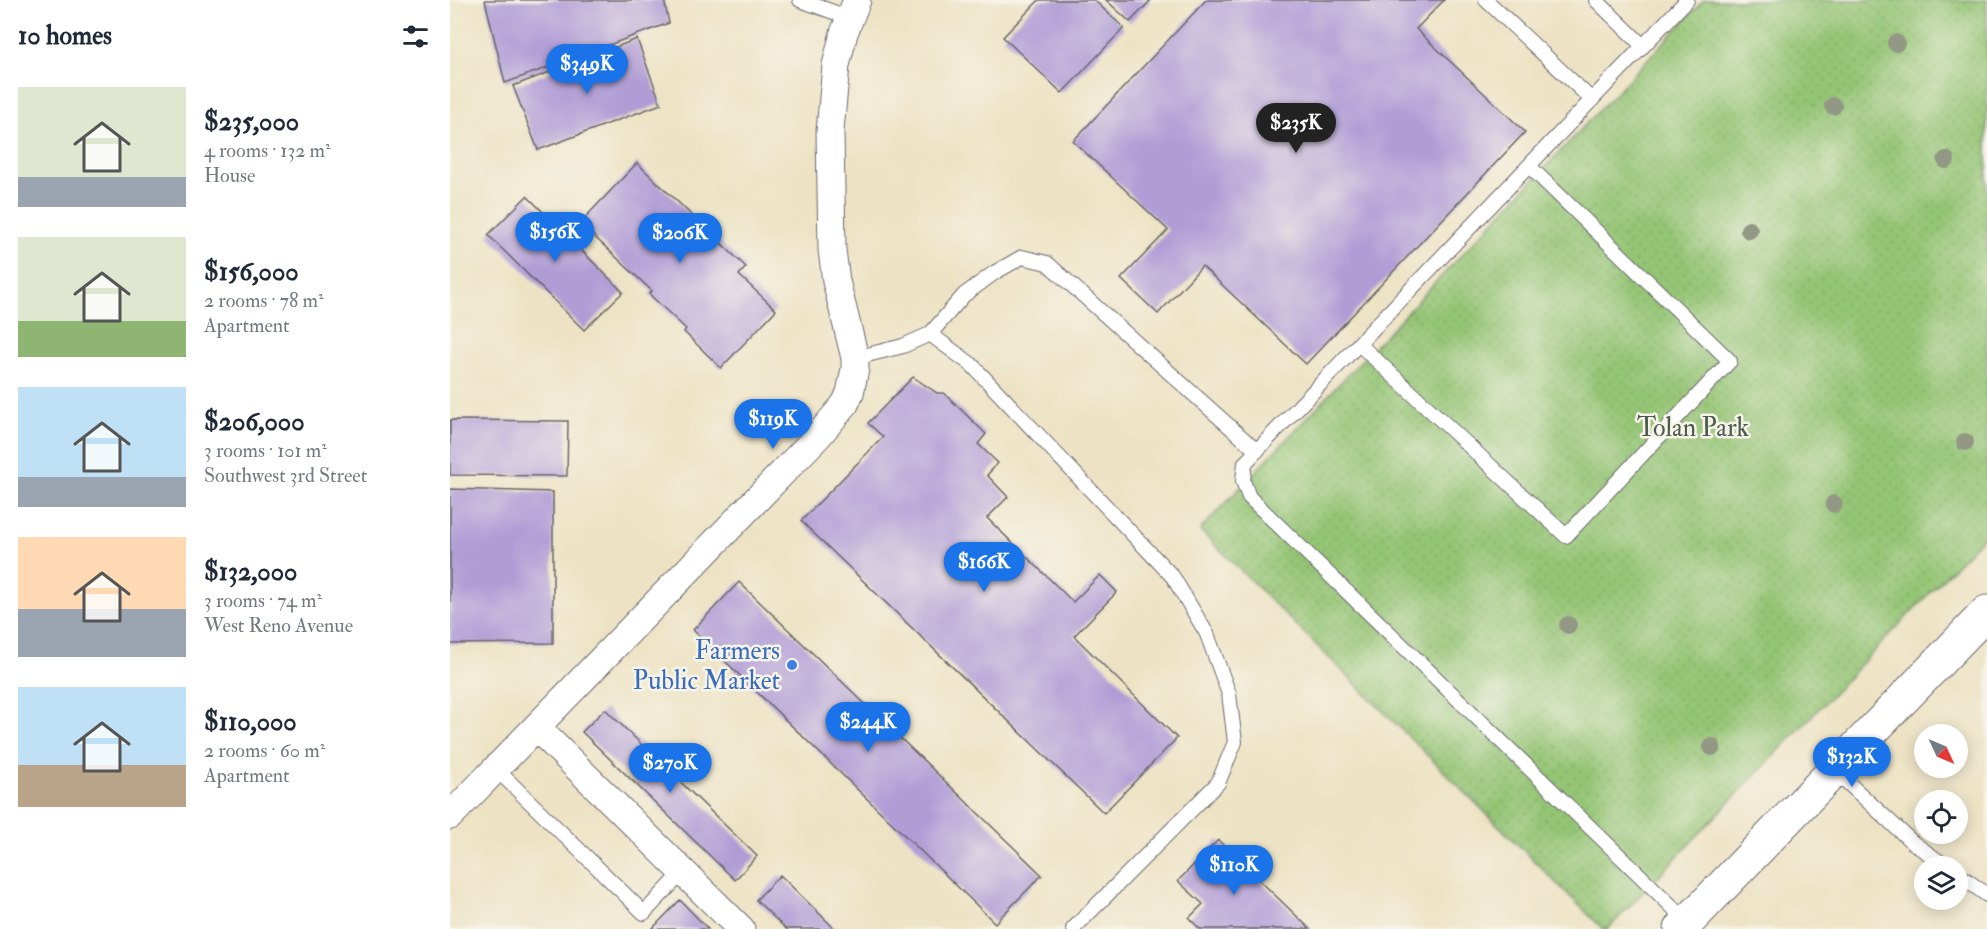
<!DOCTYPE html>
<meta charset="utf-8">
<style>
:root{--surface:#fff;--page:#f2f2f3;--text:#1f2937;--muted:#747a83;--accent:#1a73e8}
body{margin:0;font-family:"IM FELL Double Pica",serif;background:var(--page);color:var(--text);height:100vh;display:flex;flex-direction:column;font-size:22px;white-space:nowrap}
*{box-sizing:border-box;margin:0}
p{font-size:20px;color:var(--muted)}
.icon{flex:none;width:33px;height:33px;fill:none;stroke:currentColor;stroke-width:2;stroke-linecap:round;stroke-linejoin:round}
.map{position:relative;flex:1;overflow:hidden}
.panel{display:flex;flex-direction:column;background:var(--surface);width:450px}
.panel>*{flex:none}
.needle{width:39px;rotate:134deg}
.tools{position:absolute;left:1464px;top:724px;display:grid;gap:12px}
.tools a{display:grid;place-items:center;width:54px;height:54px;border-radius:50%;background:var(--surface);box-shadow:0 3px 15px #0003;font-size:30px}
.price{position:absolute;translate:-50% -51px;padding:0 14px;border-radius:21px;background:var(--accent);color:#fff;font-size:20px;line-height:39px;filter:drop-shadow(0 2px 3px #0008)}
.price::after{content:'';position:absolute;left:50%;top:36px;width:18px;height:14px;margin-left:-9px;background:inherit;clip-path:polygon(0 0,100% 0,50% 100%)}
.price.current{background:#222;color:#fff}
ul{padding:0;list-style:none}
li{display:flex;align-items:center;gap:18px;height:150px;padding:0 18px}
li span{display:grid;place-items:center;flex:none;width:168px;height:120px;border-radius:0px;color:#555}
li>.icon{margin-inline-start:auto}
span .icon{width:72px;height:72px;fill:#fffc;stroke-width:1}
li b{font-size:26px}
h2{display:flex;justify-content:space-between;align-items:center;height:72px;padding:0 18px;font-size:26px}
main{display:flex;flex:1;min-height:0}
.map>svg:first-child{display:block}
.grass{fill:url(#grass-dots);stroke:#5b7458;stroke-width:1.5}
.building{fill:#b09dd6}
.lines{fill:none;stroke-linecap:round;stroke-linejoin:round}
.service-casing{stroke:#69666b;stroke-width:16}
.minor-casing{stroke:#69666b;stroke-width:29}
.secondary-casing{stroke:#69666b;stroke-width:35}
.service{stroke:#fff;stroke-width:14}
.minor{stroke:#fff;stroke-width:27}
.secondary{stroke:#fff;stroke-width:33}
.tree{fill:#939884}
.shop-dot{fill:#3f7fe0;stroke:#f7f3e8;stroke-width:2}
.labels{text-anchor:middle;stroke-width:5;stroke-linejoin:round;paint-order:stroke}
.park-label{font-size:26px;fill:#4a5b4f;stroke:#f7f3e8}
.shop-label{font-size:26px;fill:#366cbe;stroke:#f7f3e8;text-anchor:end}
</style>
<main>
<section class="panel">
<h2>10 homes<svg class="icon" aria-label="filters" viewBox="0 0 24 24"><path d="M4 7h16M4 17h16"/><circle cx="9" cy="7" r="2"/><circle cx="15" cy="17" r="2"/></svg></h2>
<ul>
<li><span style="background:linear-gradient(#dfe7d0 75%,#9aa5b1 0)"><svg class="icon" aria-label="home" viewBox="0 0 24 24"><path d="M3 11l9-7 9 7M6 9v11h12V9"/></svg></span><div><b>$235,000</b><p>4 rooms · 132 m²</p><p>House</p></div></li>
<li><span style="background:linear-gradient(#dfe7d0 70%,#8fb573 0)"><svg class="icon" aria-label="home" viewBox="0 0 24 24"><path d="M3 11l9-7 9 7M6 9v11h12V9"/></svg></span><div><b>$156,000</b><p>2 rooms · 78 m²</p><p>Apartment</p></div></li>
<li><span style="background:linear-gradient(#bfe0f5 75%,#9aa5b1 0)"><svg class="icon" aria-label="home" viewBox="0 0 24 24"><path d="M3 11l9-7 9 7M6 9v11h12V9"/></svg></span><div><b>$206,000</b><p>3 rooms · 101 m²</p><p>Southwest 3rd Street</p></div></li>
<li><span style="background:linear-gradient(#ffd9b3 60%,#9aa5b1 0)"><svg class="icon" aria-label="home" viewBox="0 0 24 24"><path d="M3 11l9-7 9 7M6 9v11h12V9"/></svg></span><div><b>$132,000</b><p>3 rooms · 74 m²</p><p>West Reno Avenue</p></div></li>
<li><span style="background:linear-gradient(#bfe0f5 65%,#b9a48a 0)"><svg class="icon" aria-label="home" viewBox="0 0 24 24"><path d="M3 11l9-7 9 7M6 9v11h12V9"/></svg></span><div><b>$110,000</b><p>2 rooms · 60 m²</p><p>Apartment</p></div></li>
</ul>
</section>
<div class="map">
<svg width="1537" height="929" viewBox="0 0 1537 929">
<defs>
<pattern id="grass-dots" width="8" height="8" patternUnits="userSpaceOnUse" patternTransform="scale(1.5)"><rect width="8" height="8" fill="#94c575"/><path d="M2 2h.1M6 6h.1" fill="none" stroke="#7fa966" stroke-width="1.8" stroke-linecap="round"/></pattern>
</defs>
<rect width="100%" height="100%" fill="#f7f3e8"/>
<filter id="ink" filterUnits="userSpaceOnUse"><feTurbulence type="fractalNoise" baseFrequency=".0167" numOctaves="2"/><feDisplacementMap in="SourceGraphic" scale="12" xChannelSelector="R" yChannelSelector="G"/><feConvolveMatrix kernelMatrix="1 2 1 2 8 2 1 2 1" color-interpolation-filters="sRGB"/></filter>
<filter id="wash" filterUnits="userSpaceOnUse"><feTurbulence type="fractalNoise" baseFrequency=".008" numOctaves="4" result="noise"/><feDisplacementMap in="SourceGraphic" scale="24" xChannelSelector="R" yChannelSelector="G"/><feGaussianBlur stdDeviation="1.35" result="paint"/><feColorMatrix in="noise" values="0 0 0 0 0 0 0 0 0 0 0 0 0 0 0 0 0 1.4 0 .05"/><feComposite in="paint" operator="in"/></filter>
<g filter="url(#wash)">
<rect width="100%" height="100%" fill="#ede3c4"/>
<!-- grass -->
<path class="grass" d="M1254,0H1537V533L1158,929H1153L750,530Z"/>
<g id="blocks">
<!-- building -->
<path class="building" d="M35,0H214L219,23L55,83Z
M589,0H644L674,28L612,93L553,37Z
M656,0H701L680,22Z
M756,0H994L966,29L1075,132L856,364L752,266L708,314L671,279L718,230L623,141Z
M187,39L211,104L88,150L63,86Z
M187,163L296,267L289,275L326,310L271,368L234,332L236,329L199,294L202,291L130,223Z
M77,196L173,292L134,330L38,235Z
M463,377L487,393H494L536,434L528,444L548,463L537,475L558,497L537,518L623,602L650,575L667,592L624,636L727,738L654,813L351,521L433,437L418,423Z
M0,420L118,421L117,476L0,475Z
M0,489L103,492V643L0,644Z
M289,582L592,875L545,923L243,630Z
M155,709L307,856L285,880L132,732Z
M768,840L860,929H750L739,918L753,904L728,881Z
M330,875L385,929H336L306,900Z
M230,900L258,929H202Z"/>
</g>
</g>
<g filter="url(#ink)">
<use href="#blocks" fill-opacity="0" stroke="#69666b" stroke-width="1.5"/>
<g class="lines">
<defs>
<path id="service" d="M350,0L400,18
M1036,0L1142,100
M1146,0L1193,46
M1237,0L795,463L793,481L799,497L1238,922
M480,334L514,295L544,273L572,257L597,263L807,451
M909,344L1116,536L1280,361L1079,166
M405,358L453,346L480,334L522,365L723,577L757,634L779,694L785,742L768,783L623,929
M46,769L194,913L233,872
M1384,770L1462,842L1497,867
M1508,874L1537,895"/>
<path id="minor" d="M86,727L291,929
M0,816L368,436L395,404L400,393L405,369V358L386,281L382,250L380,131L386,65L394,33L407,0"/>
<path id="secondary" d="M1231,929L1537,612"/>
</defs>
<!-- service casing -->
<use href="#service" class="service-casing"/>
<!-- minor casing -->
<use href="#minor" class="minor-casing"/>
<!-- secondary casing -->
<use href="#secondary" class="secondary-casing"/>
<!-- service -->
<use href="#service" class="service"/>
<!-- minor -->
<use href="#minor" class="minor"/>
<!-- secondary -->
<use href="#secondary" class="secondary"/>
</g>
<!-- trees -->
<g class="tree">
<circle cx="1446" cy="43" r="9"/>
<circle cx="1383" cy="106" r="9"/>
<circle cx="1496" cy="160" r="9"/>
<circle cx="1299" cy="230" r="9"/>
<circle cx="1515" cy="442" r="9"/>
<circle cx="1384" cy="504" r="9"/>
<circle cx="1118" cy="625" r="9"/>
<circle cx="1262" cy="747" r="9"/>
</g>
</g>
<!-- markers -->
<circle class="shop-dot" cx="342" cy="665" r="6"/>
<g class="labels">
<!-- park labels -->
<g class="park-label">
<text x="1243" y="436">Tolan Park</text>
</g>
<!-- shop labels -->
<g class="shop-label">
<text x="330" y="659">Farmers<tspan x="330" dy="30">Public Market</tspan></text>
</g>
</g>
</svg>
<div class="tools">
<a><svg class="needle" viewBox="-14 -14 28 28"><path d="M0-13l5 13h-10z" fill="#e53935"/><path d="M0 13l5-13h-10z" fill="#747a83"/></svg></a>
<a><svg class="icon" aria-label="locate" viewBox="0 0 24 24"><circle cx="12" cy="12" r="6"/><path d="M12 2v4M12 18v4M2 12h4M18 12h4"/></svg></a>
<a><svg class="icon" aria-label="layers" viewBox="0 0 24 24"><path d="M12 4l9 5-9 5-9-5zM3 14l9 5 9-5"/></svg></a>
</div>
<b class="price" style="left:137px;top:95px">$349K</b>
<b class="price current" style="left:846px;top:154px">$235K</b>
<b class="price" style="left:105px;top:263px">$156K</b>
<b class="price" style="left:230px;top:264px">$206K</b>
<b class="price" style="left:323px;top:450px">$119K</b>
<b class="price" style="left:534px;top:593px">$166K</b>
<b class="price" style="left:418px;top:753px">$244K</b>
<b class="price" style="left:1402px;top:788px">$132K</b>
<b class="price" style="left:220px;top:794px">$270K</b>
<b class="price" style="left:784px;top:896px">$110K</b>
</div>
</main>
